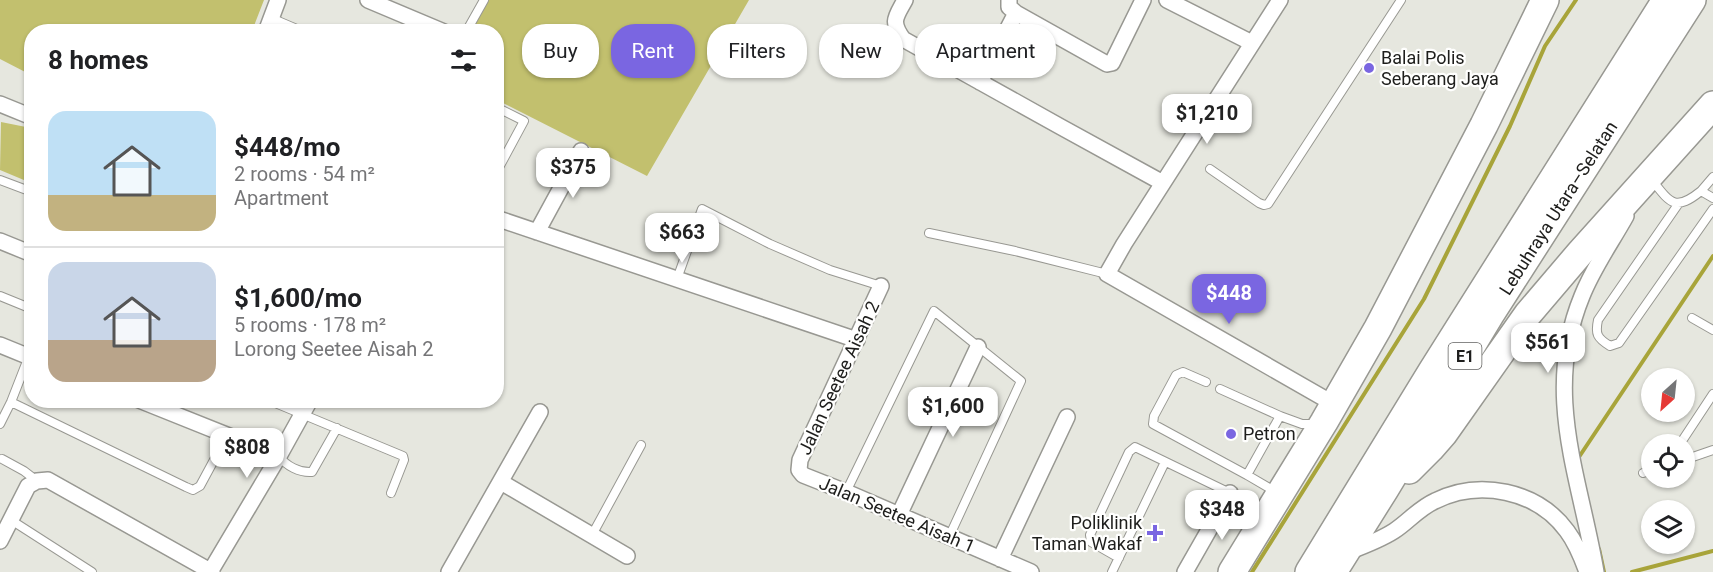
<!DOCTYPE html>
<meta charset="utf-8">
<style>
:root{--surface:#fff;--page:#f6f6f6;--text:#202124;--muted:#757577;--line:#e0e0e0;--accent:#7a66e1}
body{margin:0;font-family:Roboto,sans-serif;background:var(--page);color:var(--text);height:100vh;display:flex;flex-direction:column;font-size:22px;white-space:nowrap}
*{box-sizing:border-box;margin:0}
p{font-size:20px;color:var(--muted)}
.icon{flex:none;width:33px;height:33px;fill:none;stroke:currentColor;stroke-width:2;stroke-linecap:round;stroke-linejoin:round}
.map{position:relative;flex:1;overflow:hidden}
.drawer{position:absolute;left:24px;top:24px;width:480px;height:384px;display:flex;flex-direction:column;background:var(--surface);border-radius:24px;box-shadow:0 2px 4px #0004}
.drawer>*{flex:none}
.hud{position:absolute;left:522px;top:24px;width:570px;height:54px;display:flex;gap:12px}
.needle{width:39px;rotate:207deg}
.fabs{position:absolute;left:1641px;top:368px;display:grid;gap:12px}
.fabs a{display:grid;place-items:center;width:54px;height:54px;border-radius:50%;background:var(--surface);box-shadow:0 2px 4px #0004;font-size:30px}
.price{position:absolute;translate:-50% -51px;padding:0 14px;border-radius:12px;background:#fff;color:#222;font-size:20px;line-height:39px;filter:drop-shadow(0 2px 3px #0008)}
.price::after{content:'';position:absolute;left:50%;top:36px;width:18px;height:14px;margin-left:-9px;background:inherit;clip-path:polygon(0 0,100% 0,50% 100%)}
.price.active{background:var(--accent);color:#fff}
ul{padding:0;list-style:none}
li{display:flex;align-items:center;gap:18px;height:150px;padding:0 24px}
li+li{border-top:2px solid var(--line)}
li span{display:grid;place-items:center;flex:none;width:168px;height:120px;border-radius:18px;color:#555}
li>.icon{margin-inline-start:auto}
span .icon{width:72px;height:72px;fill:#fffc;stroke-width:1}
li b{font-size:26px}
h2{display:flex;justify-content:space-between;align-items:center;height:72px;padding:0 24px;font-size:26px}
.chip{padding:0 21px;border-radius:24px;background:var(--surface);box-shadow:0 2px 4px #0004;font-size:21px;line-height:54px}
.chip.active{background:var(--accent);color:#fff}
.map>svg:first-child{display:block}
.green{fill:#c2c06e}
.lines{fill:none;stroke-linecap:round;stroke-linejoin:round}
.stream{stroke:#a8a43a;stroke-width:4}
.lane-casing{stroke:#989892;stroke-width:10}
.street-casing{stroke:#989892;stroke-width:18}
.highway-casing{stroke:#989892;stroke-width:30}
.lane{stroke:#fff;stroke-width:8}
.street{stroke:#fff;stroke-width:15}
.highway{stroke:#fff;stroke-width:27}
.poi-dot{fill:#7a66e1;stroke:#fffffe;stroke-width:2}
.labels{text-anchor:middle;stroke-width:4.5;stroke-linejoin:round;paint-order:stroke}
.shield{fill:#fffffe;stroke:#626260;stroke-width:1.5}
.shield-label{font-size:16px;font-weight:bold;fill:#1e1e1c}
.poi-label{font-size:18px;fill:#1e1e1c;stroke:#fffffe;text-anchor:start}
.street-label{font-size:18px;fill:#1e1e1c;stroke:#fffffe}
</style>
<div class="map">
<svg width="1713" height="572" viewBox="0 0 1713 572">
<rect width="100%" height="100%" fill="#e6e7df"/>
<!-- green -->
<path class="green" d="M0,0H264L252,31L32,32L31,75L0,59Z
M487,0H749L647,176L497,100L496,32H471Z
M1,122L31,128V183L0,170Z"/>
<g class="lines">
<!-- stream -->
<path class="stream" d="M1579,460V457L1713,256
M1599,549L1604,572
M1252,572L1424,299L1510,126L1545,46L1576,0
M1632,572L1713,551"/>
<defs>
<path id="lane" d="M271,18L304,32
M466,32L484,0
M496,107L524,121L496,173
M1210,169L1259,203L1264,205L1268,204L1401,0
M0,180L32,192
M1652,180C1670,203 1675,212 1701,191L1713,198
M1701,191L1713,177
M1679,203L1598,320C1595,334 1597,338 1610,346L1619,343L1713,209
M929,233L1015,251L1107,274
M677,279L702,209L770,244L830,270L881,286
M0,296L32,309
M1692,318L1713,330
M1206,382L1183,372L1176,375L1154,416L1153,424L1247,475
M1220,389L1280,416
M268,400L403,456L404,460L391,493
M11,402L186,487L193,490L200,486L227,436
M0,424L11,402L29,356
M1680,444L1713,394
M279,456C286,466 300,473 312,472L337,428
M2,459L24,471L37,481
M1684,460L1713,450
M1643,473L1652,470
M846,492L934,311L1021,381L949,537
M1276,492L1247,475L1280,416L1302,424H1314
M11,520L92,572
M592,535L641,445
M1119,558L1091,542L1090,535L1129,452L1135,447L1230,493
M1112,572L1165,462"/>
<path id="street" d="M368,0L444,32
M905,0C896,17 890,21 903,39L1061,127L1163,183
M1009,0V7L1016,13L1107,64L1112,63L1143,0
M1167,0L1252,43
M1280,0L1124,244L1107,274L1334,404
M266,32L278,0
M980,82L1016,13
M0,104L32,117
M496,218L857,340
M537,232L581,151
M0,241L32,254
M881,286L800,460L799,470L803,475L846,492L1031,572
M0,345L32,358
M139,400L279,456
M501,482L627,556
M899,515L978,347
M0,541L28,486L37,481L48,480L212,572
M1348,552C1364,546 1380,540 1394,531C1408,522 1419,508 1435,501C1479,479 1537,490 1567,531C1576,543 1582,558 1587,572
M1000,559L1067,417
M210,572L279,456L310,400
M449,572L540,412
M1185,572L1230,493
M1596,572C1580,477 1542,393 1582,296C1593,268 1611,243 1626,216"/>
<g id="highway">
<path d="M1409,470L1430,449L1444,433L1528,314L1580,253L1713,105"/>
<path d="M1232,572L1324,422L1378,328L1484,125L1545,0"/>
<path d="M1309,572L1432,371L1666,0"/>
<path id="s1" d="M1333,572L1385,489L1490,315L1692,0"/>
</g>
</defs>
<!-- lane casing -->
<use href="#lane" class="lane-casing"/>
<!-- street casing -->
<use href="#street" class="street-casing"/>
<!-- highway casing -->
<use href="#highway" class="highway-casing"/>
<!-- lane -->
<use href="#lane" class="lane"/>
<!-- street -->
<use href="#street" class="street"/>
<!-- highway -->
<use href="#highway" class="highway"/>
</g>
<!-- markers -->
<g class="poi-dot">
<circle cx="1369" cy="68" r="6"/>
<circle cx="1231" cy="434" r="6"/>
<path d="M1152 524h6v6h6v6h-6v6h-6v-6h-6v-6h6z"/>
</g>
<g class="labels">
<!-- shield labels -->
<rect class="shield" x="1448.5" y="343" width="33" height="26" rx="4.5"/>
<g class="shield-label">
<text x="1465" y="362">E1</text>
</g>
<!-- poi labels -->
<g class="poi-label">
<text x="1381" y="64">Balai Polis<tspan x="1381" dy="21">Seberang Jaya</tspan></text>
<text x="1243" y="440">Petron</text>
<text x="1142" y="529" text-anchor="end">Poliklinik<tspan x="1142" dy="21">Taman Wakaf</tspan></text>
</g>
<!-- street labels -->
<g class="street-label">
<text dy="6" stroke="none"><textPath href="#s1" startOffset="428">Lebuhraya Utara–Selatan</textPath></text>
<text transform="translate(839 378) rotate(-65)" y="6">Jalan Seetee Aisah 2</text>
<text transform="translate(897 515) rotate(23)" y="6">Jalan Seetee Aisah 1</text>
</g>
</g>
</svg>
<div class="fabs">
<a><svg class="needle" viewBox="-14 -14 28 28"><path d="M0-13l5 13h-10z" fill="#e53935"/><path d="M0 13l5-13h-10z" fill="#757577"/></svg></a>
<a><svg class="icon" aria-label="locate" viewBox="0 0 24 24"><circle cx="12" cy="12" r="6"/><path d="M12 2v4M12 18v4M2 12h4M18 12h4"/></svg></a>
<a><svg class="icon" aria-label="layers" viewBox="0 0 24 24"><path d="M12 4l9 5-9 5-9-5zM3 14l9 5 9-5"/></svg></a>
</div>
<b class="price" style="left:1207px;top:145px">$1,210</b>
<b class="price" style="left:573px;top:199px">$375</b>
<b class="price" style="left:682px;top:264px">$663</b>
<b class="price active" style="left:1229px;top:325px">$448</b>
<b class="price" style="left:1548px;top:374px">$561</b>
<b class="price" style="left:953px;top:438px">$1,600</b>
<b class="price" style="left:247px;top:479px">$808</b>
<b class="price" style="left:1222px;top:541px">$348</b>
<div class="hud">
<a class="chip">Buy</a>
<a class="chip active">Rent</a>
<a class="chip">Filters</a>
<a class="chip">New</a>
<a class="chip">Apartment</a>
</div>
<section class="drawer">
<h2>8 homes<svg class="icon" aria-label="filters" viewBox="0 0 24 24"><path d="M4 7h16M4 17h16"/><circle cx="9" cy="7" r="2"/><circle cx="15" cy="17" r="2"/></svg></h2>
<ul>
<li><span style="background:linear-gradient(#bfe0f5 70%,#c2b280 0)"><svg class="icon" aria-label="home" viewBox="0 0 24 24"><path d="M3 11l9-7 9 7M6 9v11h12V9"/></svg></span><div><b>$448/mo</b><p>2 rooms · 54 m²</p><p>Apartment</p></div></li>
<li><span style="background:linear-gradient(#c9d6e8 65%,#b9a48a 0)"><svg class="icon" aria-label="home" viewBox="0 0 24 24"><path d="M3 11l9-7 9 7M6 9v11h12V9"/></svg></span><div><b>$1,600/mo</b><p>5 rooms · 178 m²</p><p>Lorong Seetee Aisah 2</p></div></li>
</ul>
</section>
</div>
